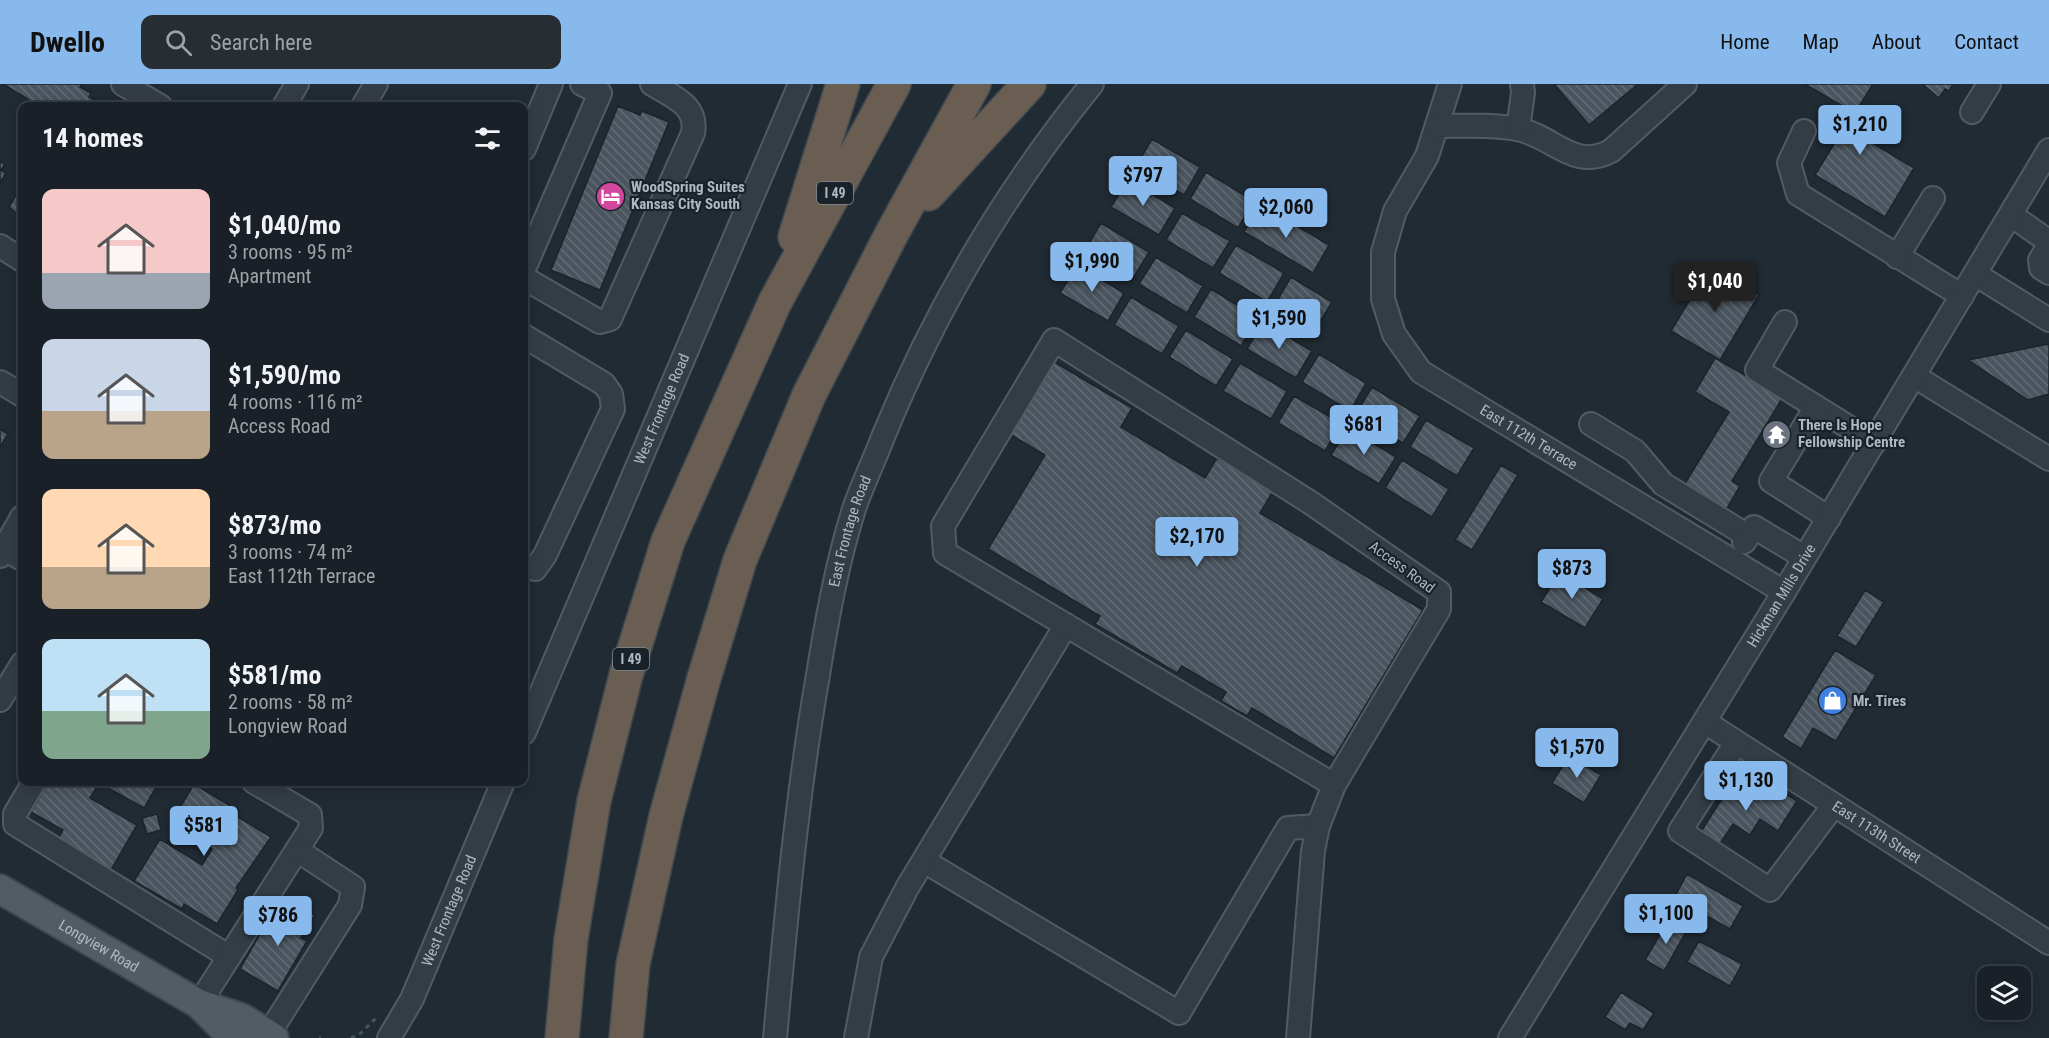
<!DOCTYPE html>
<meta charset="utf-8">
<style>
:root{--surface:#192027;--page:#262d33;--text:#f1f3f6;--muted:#9fa3a7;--line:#373e44;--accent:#88b9ec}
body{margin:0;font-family:"Roboto Condensed",sans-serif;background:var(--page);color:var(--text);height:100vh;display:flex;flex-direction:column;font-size:22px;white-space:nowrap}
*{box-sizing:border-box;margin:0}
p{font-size:20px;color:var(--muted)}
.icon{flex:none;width:33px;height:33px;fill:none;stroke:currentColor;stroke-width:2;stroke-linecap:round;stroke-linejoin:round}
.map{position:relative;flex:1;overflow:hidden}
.drawer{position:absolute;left:18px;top:18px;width:510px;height:684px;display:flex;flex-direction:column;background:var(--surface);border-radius:12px;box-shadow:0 3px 15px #0003,0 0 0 2px var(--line)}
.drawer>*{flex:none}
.controls{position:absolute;left:1977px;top:882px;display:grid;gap:12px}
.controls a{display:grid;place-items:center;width:54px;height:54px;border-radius:12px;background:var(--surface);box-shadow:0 3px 15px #0003,0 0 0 2px var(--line);font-size:30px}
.price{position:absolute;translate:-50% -51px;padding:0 14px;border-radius:6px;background:var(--accent);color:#111;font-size:20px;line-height:39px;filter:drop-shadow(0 2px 3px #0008)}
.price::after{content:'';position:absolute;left:50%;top:36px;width:18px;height:14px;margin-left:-9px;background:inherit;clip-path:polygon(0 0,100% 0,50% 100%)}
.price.on{background:#222;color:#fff}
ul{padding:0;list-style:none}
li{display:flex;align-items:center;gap:18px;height:150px;padding:0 24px}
li span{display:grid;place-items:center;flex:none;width:168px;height:120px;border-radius:12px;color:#555}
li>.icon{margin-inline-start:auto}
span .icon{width:72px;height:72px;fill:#fffc;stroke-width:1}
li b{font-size:26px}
h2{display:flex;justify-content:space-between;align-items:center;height:72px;padding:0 24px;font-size:26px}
header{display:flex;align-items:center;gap:36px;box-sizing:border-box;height:84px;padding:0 30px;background:var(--accent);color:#111}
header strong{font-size:28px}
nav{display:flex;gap:33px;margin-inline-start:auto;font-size:21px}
.search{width:420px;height:54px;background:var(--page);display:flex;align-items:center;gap:15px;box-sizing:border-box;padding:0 21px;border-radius:12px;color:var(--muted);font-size:22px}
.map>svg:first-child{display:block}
.building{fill:url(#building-back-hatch);stroke:#1c242b;stroke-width:1.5}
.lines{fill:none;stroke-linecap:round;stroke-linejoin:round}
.minor-casing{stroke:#525b62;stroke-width:26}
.major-casing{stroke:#3e464e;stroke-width:32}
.highway-casing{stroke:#3f484f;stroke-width:36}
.path{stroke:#445656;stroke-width:3;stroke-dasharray:4.5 4.5;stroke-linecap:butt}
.minor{stroke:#343d45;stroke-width:22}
.major{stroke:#525c65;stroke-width:28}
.highway{stroke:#6a5e52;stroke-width:33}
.labels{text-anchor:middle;stroke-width:4.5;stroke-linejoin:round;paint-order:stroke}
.shield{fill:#1a2229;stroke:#828b93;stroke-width:1.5}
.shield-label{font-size:14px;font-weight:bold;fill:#aeb8c1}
.poi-label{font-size:15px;font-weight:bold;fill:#aeb8c1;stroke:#1a2229;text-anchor:start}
.street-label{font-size:15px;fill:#aeb8c1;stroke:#1a2229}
</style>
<header>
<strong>Dwello</strong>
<div class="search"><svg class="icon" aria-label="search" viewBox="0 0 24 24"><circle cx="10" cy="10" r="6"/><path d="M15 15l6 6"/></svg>Search here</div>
<nav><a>Home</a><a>Map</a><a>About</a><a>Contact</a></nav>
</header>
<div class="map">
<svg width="2049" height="954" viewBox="0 0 2049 954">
<defs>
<pattern id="building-back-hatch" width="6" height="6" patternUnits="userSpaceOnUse" patternTransform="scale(1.5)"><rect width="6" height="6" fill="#4a555f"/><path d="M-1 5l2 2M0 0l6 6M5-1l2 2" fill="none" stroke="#626b74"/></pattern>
</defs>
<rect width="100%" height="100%" fill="#212b34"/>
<!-- building -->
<path class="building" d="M3,0H82L80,3L91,9L89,13L98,18L95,22H34L29,20L31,17Z
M1554,0H1638L1589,41Z
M1805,0H1873L1846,43L1914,84L1885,133L1815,91L1837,55L1830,51L1846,24Z
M1922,0H1953L1949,7L1945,5L1939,14Z
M618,22L640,31L642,27L669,38L600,206L551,186Z
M1152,55L1200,83L1184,111L1136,82Z
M0,77L5,80L1,86L6,89L0,99Z
M1206,88L1254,117L1238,144L1190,115Z
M1128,96L1175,124L1159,151L1111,123Z
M22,101V134L9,123Z
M1260,120L1329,161L1313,189L1244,148Z
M1182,129L1230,157L1213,184L1166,156Z
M1101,139L1149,168L1132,196L1085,167Z
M1236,161L1284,189L1267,218L1219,189Z
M1156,173L1203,202L1187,229L1139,200Z
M1077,181L1124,209L1108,237L1060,209Z
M1710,182L1759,211L1720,276L1671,247Z
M1291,193L1332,218L1315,246L1274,222Z
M1211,205L1258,234L1241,262L1194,233Z
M1131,213L1179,242L1162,270L1114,241Z
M1263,238L1312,267L1296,294L1247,265Z
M1186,246L1233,275L1216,302L1169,273Z
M2049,260V310L2028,316L1968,276Z
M1319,270L1366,299L1350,327L1302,298Z
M1715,274L1783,313L1732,397L1740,402L1723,431L1681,406L1729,328L1695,308Z
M1051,276L1132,324L1121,343L1205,394L1217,374L1273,407L1260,429L1423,526L1334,674L1252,624L1247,632L1221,617L1226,608L1182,582L1177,589L1095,540L1100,532L988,465L1045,371L1008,349Z
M1240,279L1287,307L1271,335L1223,307Z
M1372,303L1420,332L1403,359L1356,330Z
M1294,312L1341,339L1325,367L1278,339Z
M1426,336L1474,364L1457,392L1410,363Z
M1348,344L1396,373L1379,400L1331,371Z
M0,345L8,350L0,363Z
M1402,376L1449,405L1432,433L1385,404Z
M1501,381L1518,391L1472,466L1455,456Z
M1560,488L1603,515L1585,544L1541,518Z
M1865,506L1884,518L1856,563L1837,552Z
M1835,566L1876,591L1836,657L1813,644L1801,665L1782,653Z
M1569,672L1601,691L1584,719L1552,699Z
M1734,696L1763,715L1772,701L1797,717L1778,747L1760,735L1750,751L1733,740L1717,764L1698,752Z
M48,698H159L144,724L99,699L90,714L137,741L111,786L58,755L63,746L31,728Z
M194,700L239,727L236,732L271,753L236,804L238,806L217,840L184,820L182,825L134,797L160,755L202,781L212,765L170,740Z
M157,730L161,746L147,750L142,734Z
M1687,790L1743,822L1730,845L1674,814Z
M293,818L315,831L301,854L307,857L278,907L240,885L270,832L281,839Z
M1669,835L1687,846L1664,887L1645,876Z
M1699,857L1742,880L1730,902L1687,878Z
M1621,908L1654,929L1643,946L1630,939L1625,946L1605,933Z"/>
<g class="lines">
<defs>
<g id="minor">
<path d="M123,0L160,22"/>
<path id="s1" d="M1450,0L1427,72L1395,127L1383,168V215L1394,250L1421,288L1784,508"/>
<path d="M284,22L297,0"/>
<path d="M363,22L376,0"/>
<path d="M1972,28L1989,0"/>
<path d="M1438,42C1464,42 1492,40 1517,45C1554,52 1573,87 1611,67L1685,0"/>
<path d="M1518,45L1523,9L1522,0"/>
<path d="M1804,47L1789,79L1798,110L1962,212"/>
<path d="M524,65L551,0"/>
<path d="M2011,131L2044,154L2048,163L2040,176L2041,184L2049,189"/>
<path d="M0,162L22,176"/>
<path d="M1897,173L1933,114"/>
<path d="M524,185L600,9L582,0"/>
<path d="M1975,190L2049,236"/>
<path d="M524,194L600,238L610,235L693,49C698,21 673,13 652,0"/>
<path d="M1785,238L1757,286L1874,359"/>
<path d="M524,252L604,300L611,310L613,325L545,471L535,485L524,483"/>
<path d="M1914,292L2049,375"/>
<path d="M0,298L22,311"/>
<path d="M1816,323L1771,397L1829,434"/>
<path d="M1591,340L1635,367L1663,400L1748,452"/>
<path d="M1744,458L1754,443L1804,473"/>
<path d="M4,465L22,475"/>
<path d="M0,472L22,433"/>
<path d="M0,616L22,580"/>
<path id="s2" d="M1705,638L2049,859"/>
<path id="s3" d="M524,649L800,0"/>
<path d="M1736,659L1680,747L1770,806L1834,721"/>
<path d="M34,698L15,730V740L228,872"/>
<path d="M924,777L1179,929L1288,744L1318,742"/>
<path d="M199,920L311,744L310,731L254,698"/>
<path d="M268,951L350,821L353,803L297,766"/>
<path id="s4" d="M389,954L412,915L503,698"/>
<path id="s5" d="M775,954C786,833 797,711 818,591C827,535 837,479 854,425C862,401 874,377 883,353C935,226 1005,107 1092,0"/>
<path d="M856,954L871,873L907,804L1066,541"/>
<path d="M1298,954L1313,767L1318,742L1334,701L1439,525V508L1311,419L1054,256L943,442L945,469L1334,701"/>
<path id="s6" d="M1510,954L1784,508L2049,66"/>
</g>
<g id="major">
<path id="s7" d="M0,805L199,920L242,934L274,954"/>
<path d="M202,923L233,954"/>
</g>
<path id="highway" d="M928,110L1029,0
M795,153L843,0
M562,954L571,855L594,717L626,591L668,457L775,218L894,0
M626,954L633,880L666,732L704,594L740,476L809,311L891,151L974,0"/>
</defs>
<!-- minor casing -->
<use href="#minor" class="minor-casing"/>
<!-- major casing -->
<use href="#major" class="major-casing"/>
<!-- highway casing -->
<use href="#highway" class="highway-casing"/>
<!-- path -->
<path class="path" d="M319,954H321
M351,954L361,949L377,933"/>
<!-- minor -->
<use href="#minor" class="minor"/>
<!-- major -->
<use href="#major" class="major"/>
<!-- highway -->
<use href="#highway" class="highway"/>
</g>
<!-- icons -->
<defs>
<symbol id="hotel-disc" viewBox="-11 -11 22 22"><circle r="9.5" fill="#d1479c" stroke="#1a2229"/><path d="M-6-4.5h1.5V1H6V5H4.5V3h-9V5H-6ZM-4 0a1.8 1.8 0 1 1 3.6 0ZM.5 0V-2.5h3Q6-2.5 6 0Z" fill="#fff"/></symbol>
<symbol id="temple-disc" viewBox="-11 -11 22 22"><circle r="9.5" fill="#6b7280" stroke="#1a2229"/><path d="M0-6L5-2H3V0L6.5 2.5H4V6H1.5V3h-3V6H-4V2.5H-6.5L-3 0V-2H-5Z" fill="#fff"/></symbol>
<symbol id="shop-disc" viewBox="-11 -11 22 22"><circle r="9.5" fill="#3f7fe0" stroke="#1a2229"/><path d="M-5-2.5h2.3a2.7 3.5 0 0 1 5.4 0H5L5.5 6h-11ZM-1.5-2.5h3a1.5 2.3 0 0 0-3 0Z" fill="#fff"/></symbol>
</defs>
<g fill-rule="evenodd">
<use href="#hotel-disc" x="594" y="96" width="33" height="33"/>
<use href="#temple-disc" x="1760" y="334" width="33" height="33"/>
<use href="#shop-disc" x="1816" y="600" width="33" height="33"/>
</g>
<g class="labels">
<!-- shield labels -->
<g class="shield">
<rect x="817" y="98" width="36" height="22" rx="4.5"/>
<rect x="613" y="564" width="36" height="22" rx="4.5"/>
</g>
<g class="shield-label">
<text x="835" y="114">I 49</text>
<text x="631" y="580">I 49</text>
</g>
<!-- poi labels -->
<g class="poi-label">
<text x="631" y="108">WoodSpring Suites<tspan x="631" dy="17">Kansas City South</tspan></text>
<text x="1798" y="346">There Is Hope<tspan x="1798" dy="17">Fellowship Centre</tspan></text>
<text x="1853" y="622">Mr. Tires</text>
</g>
<!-- street labels -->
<g class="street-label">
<text dy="5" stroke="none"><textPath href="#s3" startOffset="352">West Frontage Road</textPath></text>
<text dy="5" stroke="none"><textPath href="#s1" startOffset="438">East 112th Terrace</textPath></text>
<text dy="5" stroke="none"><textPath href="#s5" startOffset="513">East Frontage Road</textPath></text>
<text transform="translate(1402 483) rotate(36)" y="5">Access Road</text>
<text dy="5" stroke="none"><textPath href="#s6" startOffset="519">Hickman Mills Drive</textPath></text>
<text dy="5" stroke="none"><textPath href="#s2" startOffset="204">East 113th Street</textPath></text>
<text dy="5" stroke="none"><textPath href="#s4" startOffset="141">West Frontage Road</textPath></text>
<text dy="5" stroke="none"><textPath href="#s7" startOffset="114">Longview Road</textPath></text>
</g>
</g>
</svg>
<div class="controls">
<a><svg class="icon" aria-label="layers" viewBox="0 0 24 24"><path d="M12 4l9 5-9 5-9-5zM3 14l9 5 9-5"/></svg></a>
</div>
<b class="price" style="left:1860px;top:72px">$1,210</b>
<b class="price" style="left:1143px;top:123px">$797</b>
<b class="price" style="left:1286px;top:155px">$2,060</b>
<b class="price" style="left:1092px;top:209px">$1,990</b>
<b class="price on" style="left:1715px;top:229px">$1,040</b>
<b class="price" style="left:1279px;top:266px">$1,590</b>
<b class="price" style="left:1364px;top:372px">$681</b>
<b class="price" style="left:1197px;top:484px">$2,170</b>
<b class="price" style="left:1572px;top:516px">$873</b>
<b class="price" style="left:1577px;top:695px">$1,570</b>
<b class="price" style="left:1746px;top:728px">$1,130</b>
<b class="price" style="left:204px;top:773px">$581</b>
<b class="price" style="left:1666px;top:861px">$1,100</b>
<b class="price" style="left:278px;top:863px">$786</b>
<section class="drawer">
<h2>14 homes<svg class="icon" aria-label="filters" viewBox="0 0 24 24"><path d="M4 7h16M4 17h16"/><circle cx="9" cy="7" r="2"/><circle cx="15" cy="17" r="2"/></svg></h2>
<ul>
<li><span style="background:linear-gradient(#f6c9c9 70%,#9aa5b1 0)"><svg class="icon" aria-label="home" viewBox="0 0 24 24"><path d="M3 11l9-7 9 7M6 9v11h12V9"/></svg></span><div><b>$1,040/mo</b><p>3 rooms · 95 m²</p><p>Apartment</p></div></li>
<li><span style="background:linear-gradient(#c9d6e8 60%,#b9a48a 0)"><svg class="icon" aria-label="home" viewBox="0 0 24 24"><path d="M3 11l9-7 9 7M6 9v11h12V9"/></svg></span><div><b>$1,590/mo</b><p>4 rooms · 116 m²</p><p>Access Road</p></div></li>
<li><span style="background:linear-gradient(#ffd9b3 65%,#b9a48a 0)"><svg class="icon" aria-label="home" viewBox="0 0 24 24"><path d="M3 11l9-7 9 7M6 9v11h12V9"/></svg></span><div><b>$873/mo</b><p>3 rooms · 74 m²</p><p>East 112th Terrace</p></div></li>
<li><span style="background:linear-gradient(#bfe0f5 60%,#7fa58c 0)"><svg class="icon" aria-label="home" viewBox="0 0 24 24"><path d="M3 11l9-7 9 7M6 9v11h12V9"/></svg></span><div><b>$581/mo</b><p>2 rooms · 58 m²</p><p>Longview Road</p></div></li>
</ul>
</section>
</div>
